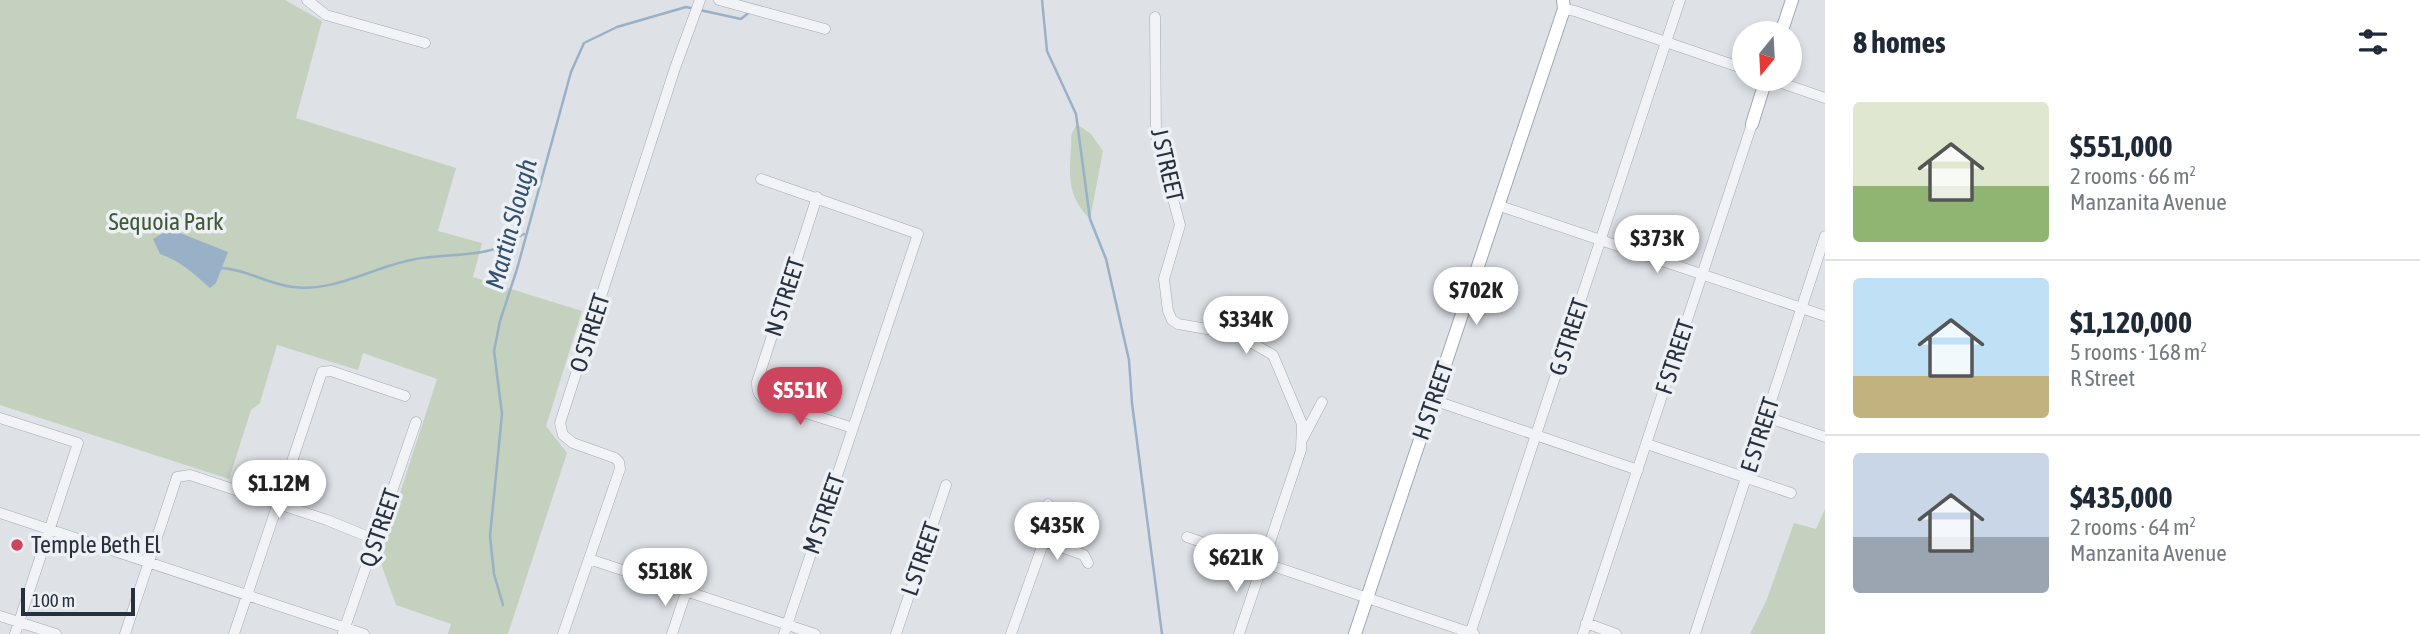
<!DOCTYPE html>
<meta charset="utf-8">
<style>
:root{--surface:#fff;--page:#f6f6f7;--text:#1f2937;--muted:#747a83;--line:#e0e1e3;--accent:#cc445d}
body{margin:0;font-family:"Asap Condensed",sans-serif;background:var(--page);color:var(--text);height:100vh;display:flex;flex-direction:column;font-size:26px;white-space:nowrap}
*{box-sizing:border-box;margin:0}
p{font-size:23px;color:var(--muted)}
.icon{flex:none;width:38px;height:38px;fill:none;stroke:currentColor;stroke-width:2;stroke-linecap:round;stroke-linejoin:round}
.map{position:relative;flex:1;overflow:hidden}
.drawer{display:flex;flex-direction:column;background:var(--surface);width:595px}
.drawer>*{flex:none}
.needle{width:46px;rotate:198deg}
.fabs{position:absolute;left:1732px;top:21px;display:grid;gap:14px}
.fabs a{display:grid;place-items:center;width:70px;height:70px;border-radius:50%;background:var(--surface);box-shadow:0 4px 10px #0003;font-size:35px}
.scale{position:absolute;left:21px;bottom:18px;width:114px;box-sizing:border-box;padding-left:7px;border:4px solid #27303e;border-top:0;font-size:19px;line-height:24px;white-space:nowrap;color:#27303e;-webkit-text-stroke:5px #edf1f5;paint-order:stroke}
.price{position:absolute;translate:-50% -60px;padding:0 16px;border-radius:24px;background:#fff;color:#222;font-size:23px;line-height:46px;filter:drop-shadow(0 2px 4px #0008)}
.price::after{content:'';position:absolute;left:50%;top:42px;width:21px;height:16px;margin-left:-10px;background:inherit;clip-path:polygon(0 0,100% 0,50% 100%)}
.price.current{background:var(--accent);color:#fff}
ul{padding:0;list-style:none}
li{display:flex;align-items:center;gap:21px;height:175px;padding:0 28px}
li+li{border-top:2px solid var(--line)}
li span{display:grid;place-items:center;flex:none;width:196px;height:140px;border-radius:7px;color:#555}
li>.icon{margin-inline-start:auto}
span .icon{width:84px;height:84px;fill:#fffc;stroke-width:1}
li b{font-size:30px}
h2{display:flex;justify-content:space-between;align-items:center;height:84px;padding:0 28px;font-size:30px}
main{display:flex;flex:1;min-height:0}
.map>svg:first-child{display:block}
.green{fill:#c4d1bf}
.water{fill:#99b1c7}
.lines{fill:none;stroke-linecap:round;stroke-linejoin:round}
.stream{stroke:#99b1c7;stroke-width:2.5}
.minor-casing{stroke:#a3a9b1;stroke-width:11}
.major-casing{stroke:#9ea7b3;stroke-width:14}
.minor{stroke:#f1f3f6;stroke-width:10}
.major{stroke:#fff;stroke-width:12}
.poi-dot{fill:#cc445d;stroke:#edf1f5;stroke-width:2.5}
.labels{text-anchor:middle;stroke-width:7;stroke-linejoin:round;paint-order:stroke}
.street-label{font-size:24px;fill:#27303e;stroke:#edf1f5}
.park-label{font-size:24px;fill:#3d5a35;stroke:#edf1f5}
.poi-label{font-size:24px;fill:#27303e;stroke:#edf1f5;text-anchor:start}
.water-label{font-size:26px;font-style:italic;fill:#325071;stroke:#edf1f5}
</style>
<main>
<div class="map">
<svg width="1825" height="634" viewBox="0 0 1825 634">
<rect width="100%" height="100%" fill="#dee2e7"/>
<!-- green -->
<path class="green" d="M0,0H285L322,21L296,118L456,168L438,231L482,243L473,277L582,311L546,426L567,453L508,634H448L451,624L396,605L379,558L437,379L363,353L358,370L277,345L260,403L251,410L229,479L0,405Z
M1077,124L1091,134L1103,151L1090,219C1068,196 1069,180 1071,150C1072,137 1069,136 1077,124Z
M1825,509V634H1750L1767,599L1794,523L1816,529Z"/>
<!-- water -->
<path class="water" d="M170,229L228,252L216,283L210,288C194,274 181,261 160,254L153,239Z"/>
<g class="lines">
<!-- stream -->
<path class="stream" d="M1042,0L1047,51L1076,114L1090,219L1106,259L1129,360L1132,403L1162,634
M221,268C246,269 267,284 293,287C335,292 371,268 411,260C437,254 465,257 491,250C502,247 514,239 524,234
M503,605L494,574L490,536L502,414L494,351L500,321L517,269L571,72L584,43L617,27L686,7L741,19L751,11"/>
<defs>
<path id="minor" d="M307,0L326,15L425,43
M719,0L825,29
M1564,9L1575,11L1745,69
M1155,17L1156,135L1180,225L1164,279L1168,311L1172,320L1178,324L1236,334L1273,355L1302,424L1301,450L1239,634
M1770,79L1825,98
M761,179L918,234L784,634
M817,197L757,382C757,391 758,395 766,400L853,428
M1500,206L1825,316
M1433,400L1638,470
M1766,417L1825,437
M0,418L78,443L15,634
M1303,438L1322,402
M1647,444L1791,493
M0,513L364,634
M1187,537L1474,634
M1044,541L1084,555L1088,563
M589,559L815,634
M0,616L56,634
M1586,623L1616,634
M343,633L416,422
M125,634L177,477L190,475L327,520L376,540
M234,634L322,372L331,371L405,396
M563,634L620,469L619,462L615,458L573,443L563,435L560,423L675,68L700,0
M672,634L686,592
M896,634L946,485
M1011,634L1044,541L1048,504
M1470,634L1680,0
M1583,634L1752,124
M1695,634L1825,236"/>
<path id="major" d="M1781,33L1792,0
M1752,124L1766,79
M1355,634L1564,9L1563,0"/>
</defs>
<!-- minor casing -->
<use href="#minor" class="minor-casing"/>
<!-- major casing -->
<use href="#major" class="major-casing"/>
<!-- minor -->
<use href="#minor" class="minor"/>
<!-- major -->
<use href="#major" class="major"/>
</g>
<!-- markers -->
<circle class="poi-dot" cx="17" cy="545" r="7"/>
<g class="labels">
<!-- street labels -->
<g class="street-label">
<text transform="translate(1167 165) rotate(77)" y="8">J STREET</text>
<text transform="translate(785 297) rotate(-72)" y="8">N STREET</text>
<text transform="translate(590 333) rotate(-72)" y="8">O STREET</text>
<text transform="translate(1569 337) rotate(-72)" y="8">G STREET</text>
<text transform="translate(1675 357) rotate(-72)" y="8">F STREET</text>
<text transform="translate(1433 401) rotate(-71)" y="8">H STREET</text>
<text transform="translate(1760 435) rotate(-72)" y="8">E STREET</text>
<text transform="translate(824 514) rotate(-71)" y="8">M STREET</text>
<text transform="translate(380 528) rotate(-71)" y="8">Q STREET</text>
<text transform="translate(921 559) rotate(-71)" y="8">L STREET</text>
</g>
<!-- park labels -->
<g class="park-label">
<text x="166" y="230">Sequoia Park</text>
</g>
<!-- poi labels -->
<g class="poi-label">
<text x="31" y="553">Temple Beth El</text>
</g>
<!-- water labels -->
<g class="water-label">
<text transform="translate(511 224) rotate(-75)" y="9">Martin Slough</text>
</g>
</g>
</svg>
<div class="fabs">
<a><svg class="needle" viewBox="-14 -14 28 28"><path d="M0-13l5 13h-10z" fill="#e53935"/><path d="M0 13l5-13h-10z" fill="#747a83"/></svg></a>
</div>
<div class="scale">100 m</div>
<b class="price" style="left:1657px;top:275px">$373K</b>
<b class="price" style="left:1476px;top:327px">$702K</b>
<b class="price" style="left:1246px;top:356px">$334K</b>
<b class="price current" style="left:800px;top:427px">$551K</b>
<b class="price" style="left:279px;top:520px">$1.12M</b>
<b class="price" style="left:1057px;top:562px">$435K</b>
<b class="price" style="left:1236px;top:594px">$621K</b>
<b class="price" style="left:665px;top:608px">$518K</b>
</div>
<section class="drawer">
<h2>8 homes<svg class="icon" aria-label="filters" viewBox="0 0 24 24"><path d="M4 7h16M4 17h16"/><circle cx="9" cy="7" r="2"/><circle cx="15" cy="17" r="2"/></svg></h2>
<ul>
<li><span style="background:linear-gradient(#dfe7d0 60%,#8fb573 0)"><svg class="icon" aria-label="home" viewBox="0 0 24 24"><path d="M3 11l9-7 9 7M6 9v11h12V9"/></svg></span><div><b>$551,000</b><p>2 rooms · 66 m²</p><p>Manzanita Avenue</p></div></li>
<li><span style="background:linear-gradient(#bfe0f5 70%,#c2b280 0)"><svg class="icon" aria-label="home" viewBox="0 0 24 24"><path d="M3 11l9-7 9 7M6 9v11h12V9"/></svg></span><div><b>$1,120,000</b><p>5 rooms · 168 m²</p><p>R Street</p></div></li>
<li><span style="background:linear-gradient(#c9d6e8 60%,#9aa5b1 0)"><svg class="icon" aria-label="home" viewBox="0 0 24 24"><path d="M3 11l9-7 9 7M6 9v11h12V9"/></svg></span><div><b>$435,000</b><p>2 rooms · 64 m²</p><p>Manzanita Avenue</p></div></li>
</ul>
</section>
</main>
